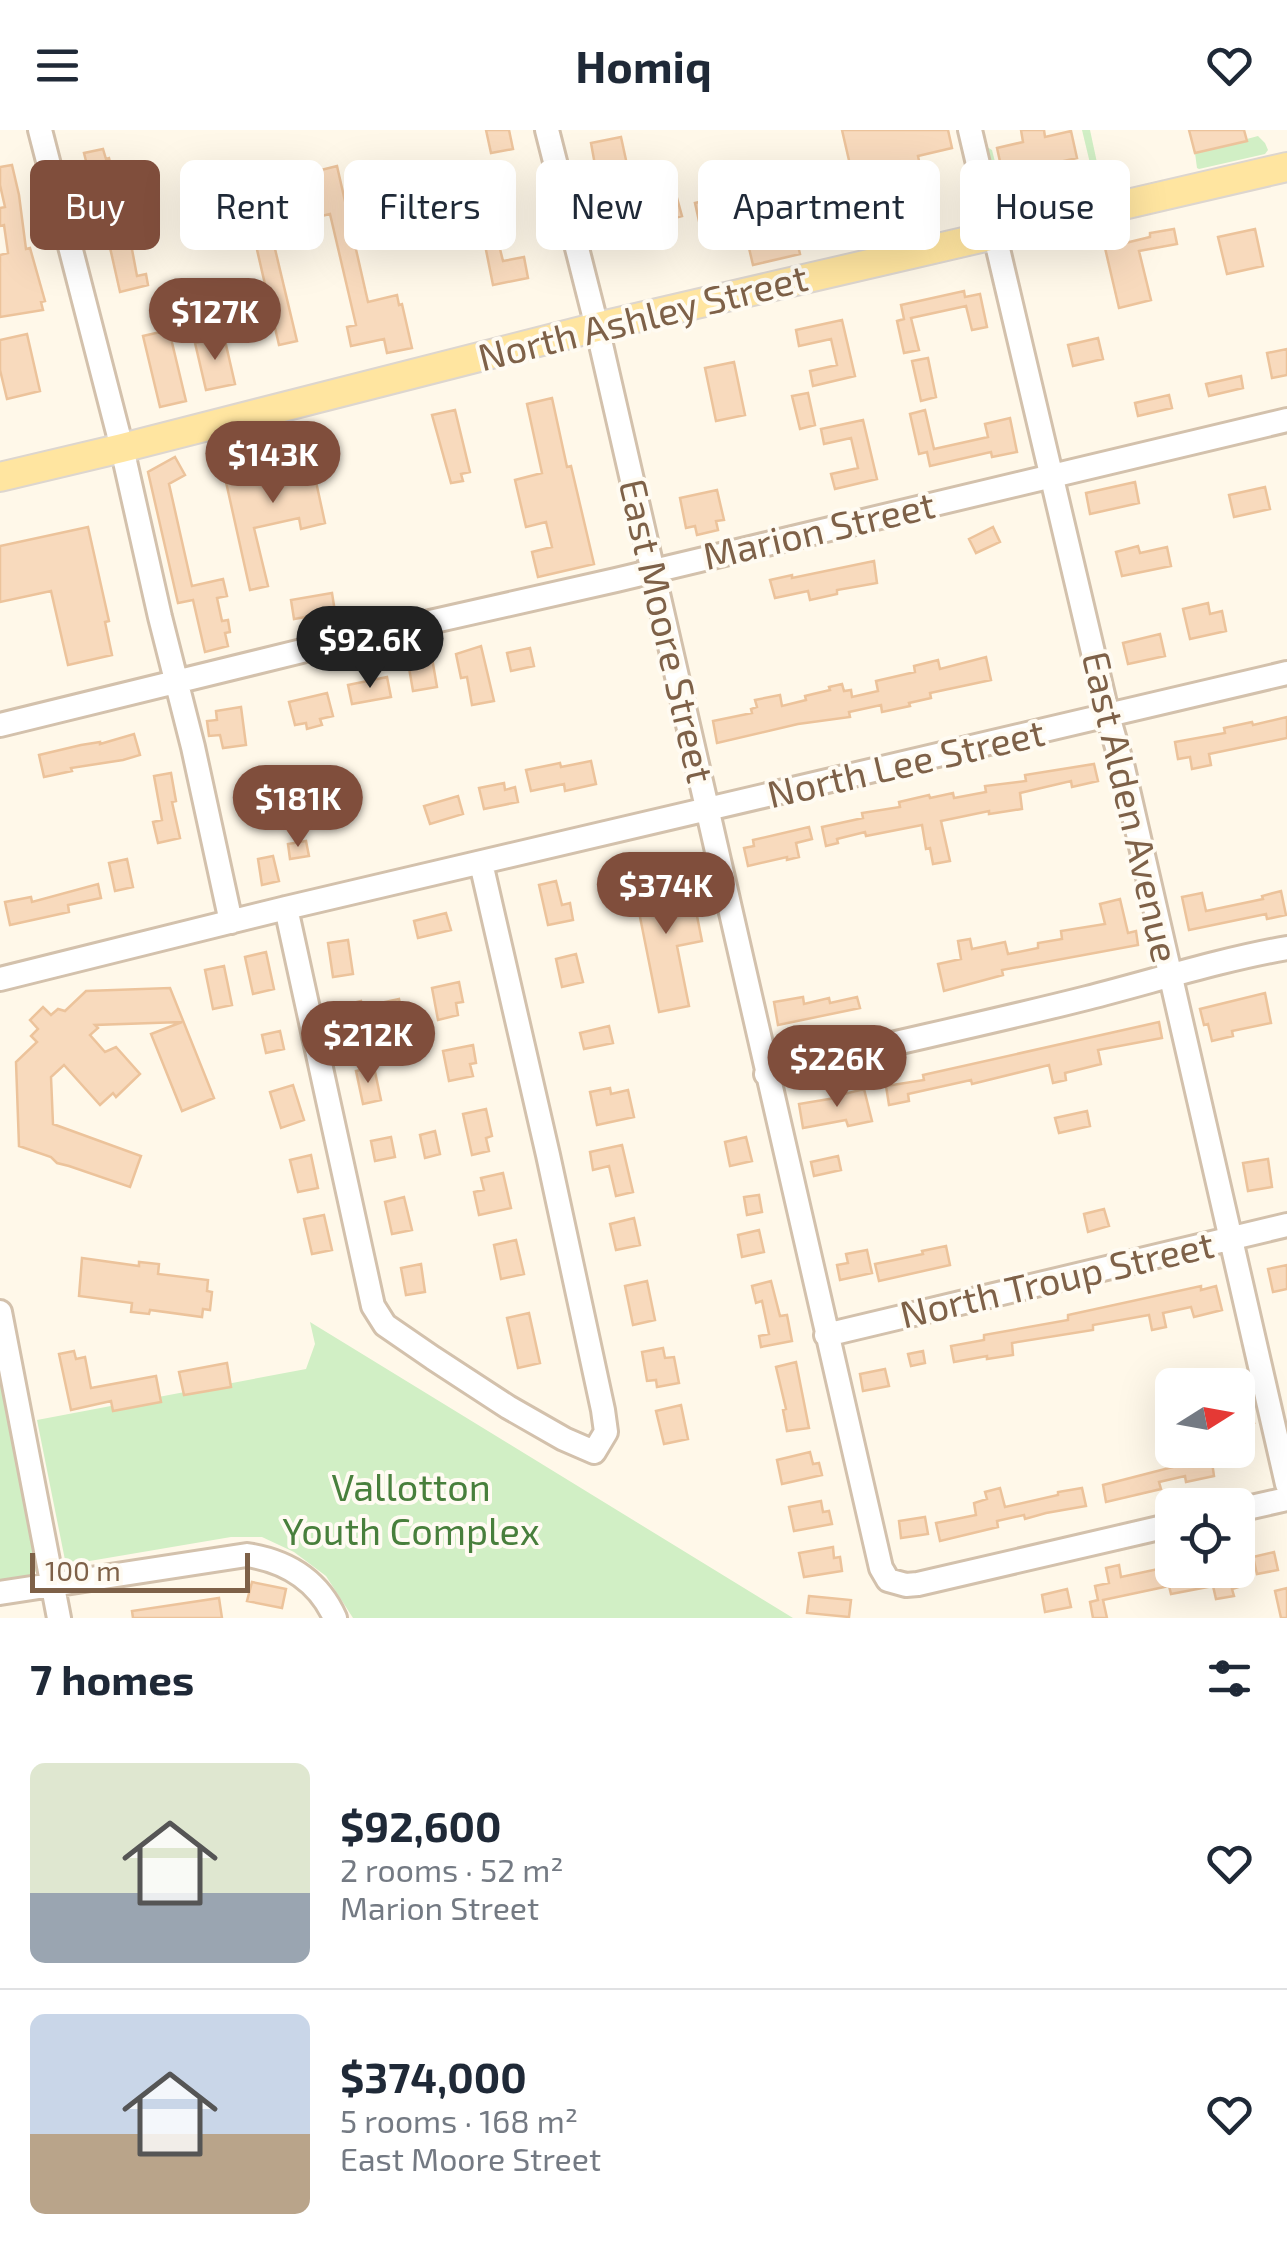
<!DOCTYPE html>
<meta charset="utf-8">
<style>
:root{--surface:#fff;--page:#f2f2f3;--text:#1f2937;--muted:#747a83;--line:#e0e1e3;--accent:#804e3c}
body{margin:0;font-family:"Exo 2",sans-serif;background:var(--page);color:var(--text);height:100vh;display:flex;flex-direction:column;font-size:38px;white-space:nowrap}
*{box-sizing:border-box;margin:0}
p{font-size:32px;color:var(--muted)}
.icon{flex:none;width:55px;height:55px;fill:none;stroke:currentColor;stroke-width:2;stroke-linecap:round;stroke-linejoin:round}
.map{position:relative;height:1488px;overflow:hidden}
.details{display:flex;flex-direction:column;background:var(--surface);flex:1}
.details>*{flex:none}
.top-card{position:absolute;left:30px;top:30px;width:1228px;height:90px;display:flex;gap:20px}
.needle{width:65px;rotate:79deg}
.tools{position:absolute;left:1155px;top:1238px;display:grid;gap:20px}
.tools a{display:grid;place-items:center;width:100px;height:100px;border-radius:15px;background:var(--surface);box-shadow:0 10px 40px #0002;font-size:50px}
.scale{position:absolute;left:30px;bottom:25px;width:220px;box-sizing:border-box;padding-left:10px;border:5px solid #7e6148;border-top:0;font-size:28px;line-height:35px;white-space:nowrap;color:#7e6148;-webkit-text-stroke:8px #fffbf2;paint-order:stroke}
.price{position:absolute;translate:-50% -85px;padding:0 22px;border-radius:35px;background:var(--accent);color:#fff;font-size:32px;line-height:65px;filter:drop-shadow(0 2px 5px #0008)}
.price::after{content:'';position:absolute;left:50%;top:60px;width:30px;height:22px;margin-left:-15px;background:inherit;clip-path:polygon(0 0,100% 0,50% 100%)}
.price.current{background:#222;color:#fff}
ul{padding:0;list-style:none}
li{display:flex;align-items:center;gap:30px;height:250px;padding:0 30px}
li+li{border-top:2px solid var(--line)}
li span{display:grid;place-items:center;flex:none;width:280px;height:200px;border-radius:15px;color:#555}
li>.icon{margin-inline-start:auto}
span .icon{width:120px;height:120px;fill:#fffc;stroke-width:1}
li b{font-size:42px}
h2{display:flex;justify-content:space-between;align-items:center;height:120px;padding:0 30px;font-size:42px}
.tag{padding:0 35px;border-radius:15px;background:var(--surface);box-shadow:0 10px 40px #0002;font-size:35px;line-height:90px}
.tag.current{background:var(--accent);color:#fff}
header{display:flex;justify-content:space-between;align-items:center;height:130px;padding:0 30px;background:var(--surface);font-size:45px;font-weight:700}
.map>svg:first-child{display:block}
.green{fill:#d1efc5}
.building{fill:#f8dabd;stroke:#ecc39b;stroke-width:2.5}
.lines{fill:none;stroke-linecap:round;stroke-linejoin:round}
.minor-casing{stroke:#d3c1ac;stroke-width:28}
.major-casing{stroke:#ddd6cf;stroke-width:32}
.minor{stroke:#fff;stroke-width:22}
.major{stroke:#ffe5a0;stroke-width:28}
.labels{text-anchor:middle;stroke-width:8;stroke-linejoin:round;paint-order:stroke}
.street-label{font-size:38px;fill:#7e6148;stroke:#fffbf2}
.park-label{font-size:38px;fill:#487f3c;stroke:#fffbf2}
</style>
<header><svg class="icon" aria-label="menu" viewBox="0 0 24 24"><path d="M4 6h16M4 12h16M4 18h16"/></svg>Homiq<svg class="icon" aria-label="heart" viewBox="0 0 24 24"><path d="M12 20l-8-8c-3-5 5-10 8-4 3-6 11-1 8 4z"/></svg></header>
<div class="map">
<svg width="1287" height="1488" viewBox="0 0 1287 1488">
<rect width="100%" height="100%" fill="#fff8e9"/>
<!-- green -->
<path class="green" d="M1082,0H1090L1102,56L1099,64L1094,66L1085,61L1086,58L1095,54Z
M1258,6L1265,13L1268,20L1265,24L1199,39L1197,38L1195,23Z
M987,17L992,20L1006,75L1057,63L1061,68L1060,71L1008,85L1000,81L985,21Z
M310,1192L793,1488H353L326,1446L294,1422L262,1407H231L66,1435L37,1290L306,1239L315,1214Z
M0,1226L40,1426L37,1439L33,1446L0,1453Z"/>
<!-- building -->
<path class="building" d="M486,0H509L513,19L491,23Z
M842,0H948L952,18L918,26L923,50L857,65Z
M1021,0H1044L1045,7L1071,1L1077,28L1003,45L997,18L1023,12Z
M1189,0H1244L1247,11L1195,23Z
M621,7L626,30L618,32L620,39L607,42L605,33L595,35L591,13Z
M103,19L106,29L109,28L124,93L138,90L143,112L131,114L137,146L146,144L148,155L120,162L93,42L89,43L84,23Z
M12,35L19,65L26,119L30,118L45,171L41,172L43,180L0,187V125L8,123L4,95L0,96V78L5,77L0,55V37Z
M337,36L368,172L397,165L399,175L402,174L412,218L387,223L384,209L351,216L347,197L356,195L330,84L270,98L297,211L279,215L249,85L315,69L309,43Z
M830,50L833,65L841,64L849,95L796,107L800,124L753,135L744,97L752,95L747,70Z
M721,67L730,109L704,114L695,73Z
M677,68L682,86L608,105L602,82L614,79L615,83Z
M1174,99L1177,114L1139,121L1151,170L1119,178L1105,118L1150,107V103Z
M1255,99L1263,136L1227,144L1218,107Z
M497,107L503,131L524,127L528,148L493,155L484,110Z
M964,161L965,167L980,164L987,197L972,200L966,176L911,188L919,220L904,223L897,191L904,189L901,175Z
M842,190L855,246L813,256L810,241L837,235L831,209L799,216L796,200Z
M169,200L186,271L160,277L143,206Z
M27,204L40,261L7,269L0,240V210Z
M224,206L235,254L206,260L195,213Z
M1098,208L1103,229L1073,236L1068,215Z
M1287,219V245L1272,248L1267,223Z
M928,228L936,267L921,271L912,231Z
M734,232L745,285L716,291L705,238Z
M1241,246L1243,258L1209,266L1206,254Z
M808,263L815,295L800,299L792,266Z
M1169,265L1172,278L1138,286L1135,273Z
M552,268L567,337L571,336L594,434L538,447L532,422L552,417L546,392L526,397L515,350L542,343L527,274Z
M455,280L470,342L461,344L463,351L451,353L432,285Z
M925,280L934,319L988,307L985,294L1010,288L1017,322L992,327L991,322L930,336L927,322L919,324L910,284Z
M863,290L877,349L835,359L831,344L858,338L851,308L824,314L821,299Z
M310,324L325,393L301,399L299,388L254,398L268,456L250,460L226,352L252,347L250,337Z
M175,327L185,345L169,354L192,456L223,449L227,466L217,468L222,491L228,490L230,502L225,503L228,516L205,522L193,470L178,473L148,342Z
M1135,352L1139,373L1090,384L1086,363Z
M1265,357L1270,379L1234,387L1229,365Z
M717,360L724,390L716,391L718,400L697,405L695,396L686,398L680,368Z
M88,397L109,491L105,492L112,525L68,535L51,461L0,472V416Z
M993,397L1000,412L976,423L969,409Z
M1138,416L1140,423L1167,417L1171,436L1122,446L1116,422Z
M874,431L877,453L837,460V464L810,470L808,461L775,468L770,450L792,445V448Z
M332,463L335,482L294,489L291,470Z
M1208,473L1210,484L1222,481L1226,501L1190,509L1183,479Z
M1160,504L1165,526L1128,534L1123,513Z
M481,516L494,571L472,575L467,547L461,548L456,524Z
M530,518L534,536L511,541L507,523Z
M986,527L991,550L930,563L931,568L909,573L910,576L882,582L881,575L849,582L850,587L798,594L717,613L713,591L752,583L751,579L757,577L755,570L780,565L782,576L806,570L805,566L830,560L829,557L842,554L844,561L851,560L852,567L878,561L876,551L915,542L914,536L938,530L940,539Z
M432,528L437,557L413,561L408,532Z
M387,547L391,567L352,574L348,555Z
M327,563L333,586L320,589L322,595L307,599L306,593L295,595L289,572Z
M241,577L246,615L223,618L220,605L209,606L207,591L217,590L216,581Z
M1287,587V608L1209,624L1211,635L1192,639L1190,627L1178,629L1175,612L1225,603L1224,598L1252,592L1253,595Z
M134,604L140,625L123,630L71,638L72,641L44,647L39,625L81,615L100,612V614Z
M591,631L596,654L565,661L564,654L531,661L526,640L560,633L561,637Z
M1094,634L1098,651L1072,657L1071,651L1020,663L1022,679L989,684V681L941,691L950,731L933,734L930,718L926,719L922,695L866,706L865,702L837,709L838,713L826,716L822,697L863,688L862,683L900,677L899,672L929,665L930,668L953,663L954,668L986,662L985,656L1026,651L1025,645Z
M171,643L176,671L172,672L180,708L158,713L153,692L162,690L154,646Z
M504,653L505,660L515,657L518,672L484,679L479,658Z
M458,666L463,684L430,694L424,676Z
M809,697L812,709L796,713L799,727L787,730V727L748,736L744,718L754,716L753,710Z
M306,711L309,726L290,729L288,714Z
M273,726L279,751L262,755L258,729Z
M127,729L133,757L115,761L109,733Z
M661,734L662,740L670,739L680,785L696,781L702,811L677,816L689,876L659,882L637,772L650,769L643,738Z
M556,751L562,775L570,773L573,790L548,795L539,755Z
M98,754L101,768L68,775L69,782L10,795L5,772L31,767L32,772Z
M1281,761L1286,785L1267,789L1266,784L1189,800L1182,767L1202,763L1206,781L1263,769L1262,766Z
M1120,769L1128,803L1136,801L1138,815L1002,840L1003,845L944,861L938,834L961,829L958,811L970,809L972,819L1005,812L1008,824L1038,818V813L1062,809L1061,801L1105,794L1100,774Z
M446,783L451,800L418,808L414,791Z
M348,810L353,844L333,847L328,813Z
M266,822L274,859L253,864L245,827Z
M576,824L583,852L562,857L556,829Z
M224,836L232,875L213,879L205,840Z
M459,852L463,872L456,873L458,885L438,890L432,858Z
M170,858L214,968L182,981L151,904L182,892L95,895L98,898L90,905L105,922L116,917L140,944L116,967L113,963L100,975L64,935L51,947L53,994L141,1026L130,1057L69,1036L57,1033L51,1027L19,1016L16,932L37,912L31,906L38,899L30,890L43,877L51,885L58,879L65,881L86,861Z
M1265,863L1271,893L1232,901L1233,906L1212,911L1208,894L1204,895L1200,879Z
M803,867L804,874L829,868L830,873L857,867L860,878L778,895L774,872Z
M399,869L402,882L365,889L369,906L348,911L341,876L361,871L362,877Z
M1159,892L1162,908L1098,920L1101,934L1065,943L1066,950L1053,953L1049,935L972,954L971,950L908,964L909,971L889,975L886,956L924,950L923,945Z
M609,896L613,913L584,919L580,903Z
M280,901L284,919L266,923L262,905Z
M473,915L476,933L470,934L473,946L449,951L443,921Z
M374,937L381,970L363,974L356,941Z
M293,955L304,990L281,998L270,962Z
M610,958L611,964L628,960L634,987L597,995L590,962Z
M864,959L872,991L848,996L846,990L803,998L799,974L841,967L840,965Z
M486,979L492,1006L486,1008L489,1021L472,1025L463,984Z
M1087,981L1090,996L1059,1003L1055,988Z
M435,1001L440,1024L425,1028L420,1005Z
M391,1007L395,1027L375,1031L371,1011Z
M746,1007L752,1031L730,1036L725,1012Z
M622,1015L633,1062L616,1066L609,1036L593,1040L590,1022Z
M311,1025L318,1058L298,1062L290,1030Z
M838,1026L841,1040L814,1046L811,1032Z
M1268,1029L1272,1057L1248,1061L1243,1033Z
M503,1043L511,1078L479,1085L474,1062L484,1060L481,1048Z
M759,1065L762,1082L747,1085L744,1067Z
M404,1067L412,1100L392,1104L385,1072Z
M1104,1079L1109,1096L1088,1102L1084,1084Z
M324,1085L332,1120L312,1124L304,1089Z
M634,1088L640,1115L616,1120L610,1094Z
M759,1100L764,1122L742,1127L738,1105Z
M516,1110L524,1144L501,1149L494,1115Z
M946,1116L950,1135L879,1151L875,1134L923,1124L922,1121Z
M867,1120L872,1143L840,1150L837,1135L848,1133L846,1124Z
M82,1128L139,1136V1132L159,1134L158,1144L208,1150L207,1161L212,1162L210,1180L203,1179L202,1187L150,1180L149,1184L131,1182L132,1173L79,1166Z
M421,1134L425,1162L406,1165L401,1138Z
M1287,1135V1159L1273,1162L1268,1139Z
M647,1151L655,1190L633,1195L625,1156Z
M771,1151L780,1186L787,1185L792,1211L761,1217L759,1206L769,1204L762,1171L756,1173L752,1156Z
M1201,1156V1160L1216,1156L1222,1180L1194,1187L1191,1177L1163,1183L1166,1197L1152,1200L1149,1185L1093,1195V1200L1012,1213L1013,1225L987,1229V1226L954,1232L951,1216L984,1210V1205L1068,1190V1185Z
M529,1183L540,1233L518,1238L507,1188Z
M663,1218L665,1228L674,1227L679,1253L657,1257L656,1250L647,1251L642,1222Z
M74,1221L76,1229L85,1227L91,1258L156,1246L161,1272L113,1281L111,1271L71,1280L59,1224Z
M923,1221L925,1233L911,1236L908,1224Z
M796,1232L809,1298L787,1301L783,1280L786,1279L776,1237Z
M227,1233L231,1257L184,1265L179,1242Z
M885,1239L889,1256L863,1261L860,1244Z
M681,1275L688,1309L664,1314L656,1281Z
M1251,1281L1254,1293L1244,1295L1251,1326L1238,1329V1284Z
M810,1322L813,1334L819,1333L822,1345L782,1354L777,1330Z
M1196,1331L1197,1335L1212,1332L1214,1346L1186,1352L1185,1346L1159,1352L1161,1359L1106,1372L1103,1355Z
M1000,1358L1005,1377L1058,1365V1362L1082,1358L1086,1376L1046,1383L1025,1389L1024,1385L997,1391L998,1397L940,1411L936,1393L976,1385L974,1373L987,1369L985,1362Z
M821,1371L823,1382L829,1381L832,1394L794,1401L789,1377Z
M925,1387L928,1404L901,1408L899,1391Z
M833,1417L834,1428L840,1427L842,1441L804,1447L799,1423Z
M1274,1422L1278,1440L1257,1444L1253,1427Z
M1119,1435L1121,1447L1172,1436V1440H1235L1239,1457L1232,1459L1234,1466L1216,1469L1213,1456L1171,1464L1169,1456L1103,1470L1107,1488H1093L1090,1472L1098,1470L1095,1456L1109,1453L1106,1438Z
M252,1452L286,1459L282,1478L247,1471Z
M1287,1458V1488H1281L1275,1461Z
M1067,1459L1071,1477L1045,1482L1042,1465Z
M809,1466L851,1470L849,1487L807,1483Z
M219,1468L222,1488H133L132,1481Z"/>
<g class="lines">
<defs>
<path id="minor" d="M40,0L122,318L160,487L193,617L231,792
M547,0L597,197L881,1438L888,1450L906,1455L918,1454L1172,1395
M970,0L1108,586L1123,638L1287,1354
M0,595L310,519L616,450L1287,290
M286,778L373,1176L385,1195L433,1228L508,1277L564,1309L594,1322L606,1302L603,1280L548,1025L481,733
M0,849L286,778L1287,543
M766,944C873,917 980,895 1087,868C1154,851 1219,830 1287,818
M0,1182L59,1488
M826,1205L1287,1095
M1238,1380L1287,1369
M0,1463L247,1425C286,1431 318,1450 335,1488"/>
<path id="major" d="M0,347L122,318L597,197L1287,37"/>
</defs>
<!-- minor casing -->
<use href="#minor" class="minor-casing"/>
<!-- major casing -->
<use href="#major" class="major-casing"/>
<!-- minor -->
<use href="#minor" class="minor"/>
<!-- major -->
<use href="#major" class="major"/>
</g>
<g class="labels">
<!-- street labels -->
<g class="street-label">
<text transform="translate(643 188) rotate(-14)" y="13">North Ashley Street</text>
<text transform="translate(819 401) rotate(-13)" y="13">Marion Street</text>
<text transform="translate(666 501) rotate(77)" y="13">East Moore Street</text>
<text transform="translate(906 634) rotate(-13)" y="13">North Lee Street</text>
<text transform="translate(1130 677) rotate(77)" y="13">East Alden Avenue</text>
<text transform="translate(1057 1150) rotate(-13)" y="13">North Troup Street</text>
</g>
<!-- park labels -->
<g class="park-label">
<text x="411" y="1371">Vallotton<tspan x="411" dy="44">Youth Complex</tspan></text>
</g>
</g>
</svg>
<div class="tools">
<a><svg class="needle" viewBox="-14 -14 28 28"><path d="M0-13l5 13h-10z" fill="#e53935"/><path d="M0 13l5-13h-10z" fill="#747a83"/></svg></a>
<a><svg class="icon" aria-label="locate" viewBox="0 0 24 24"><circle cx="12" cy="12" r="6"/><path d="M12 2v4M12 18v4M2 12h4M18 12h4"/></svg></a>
</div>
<div class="scale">100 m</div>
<b class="price" style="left:215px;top:233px">$127K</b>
<b class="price" style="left:273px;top:376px">$143K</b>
<b class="price current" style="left:370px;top:561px">$92.6K</b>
<b class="price" style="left:298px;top:720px">$181K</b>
<b class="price" style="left:666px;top:807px">$374K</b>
<b class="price" style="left:368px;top:956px">$212K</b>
<b class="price" style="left:837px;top:980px">$226K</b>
<div class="top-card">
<a class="tag current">Buy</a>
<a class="tag">Rent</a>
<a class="tag">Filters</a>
<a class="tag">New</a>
<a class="tag">Apartment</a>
<a class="tag">House</a>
</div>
</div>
<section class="details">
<h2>7 homes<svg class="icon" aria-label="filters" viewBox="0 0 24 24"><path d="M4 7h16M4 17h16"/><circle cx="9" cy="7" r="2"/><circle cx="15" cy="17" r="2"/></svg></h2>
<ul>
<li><span style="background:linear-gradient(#dfe7d0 65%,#9aa5b1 0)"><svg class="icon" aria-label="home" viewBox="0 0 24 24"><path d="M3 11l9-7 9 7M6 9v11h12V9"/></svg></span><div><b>$92,600</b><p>2 rooms · 52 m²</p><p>Marion Street</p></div><svg class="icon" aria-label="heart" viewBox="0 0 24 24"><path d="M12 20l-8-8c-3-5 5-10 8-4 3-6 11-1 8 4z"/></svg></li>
<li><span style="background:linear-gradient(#c9d6e8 60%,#b9a48a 0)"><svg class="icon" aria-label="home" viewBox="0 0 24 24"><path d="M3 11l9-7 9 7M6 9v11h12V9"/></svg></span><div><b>$374,000</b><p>5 rooms · 168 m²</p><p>East Moore Street</p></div><svg class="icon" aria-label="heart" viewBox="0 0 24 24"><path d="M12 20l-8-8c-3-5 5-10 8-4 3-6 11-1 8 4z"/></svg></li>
</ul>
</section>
